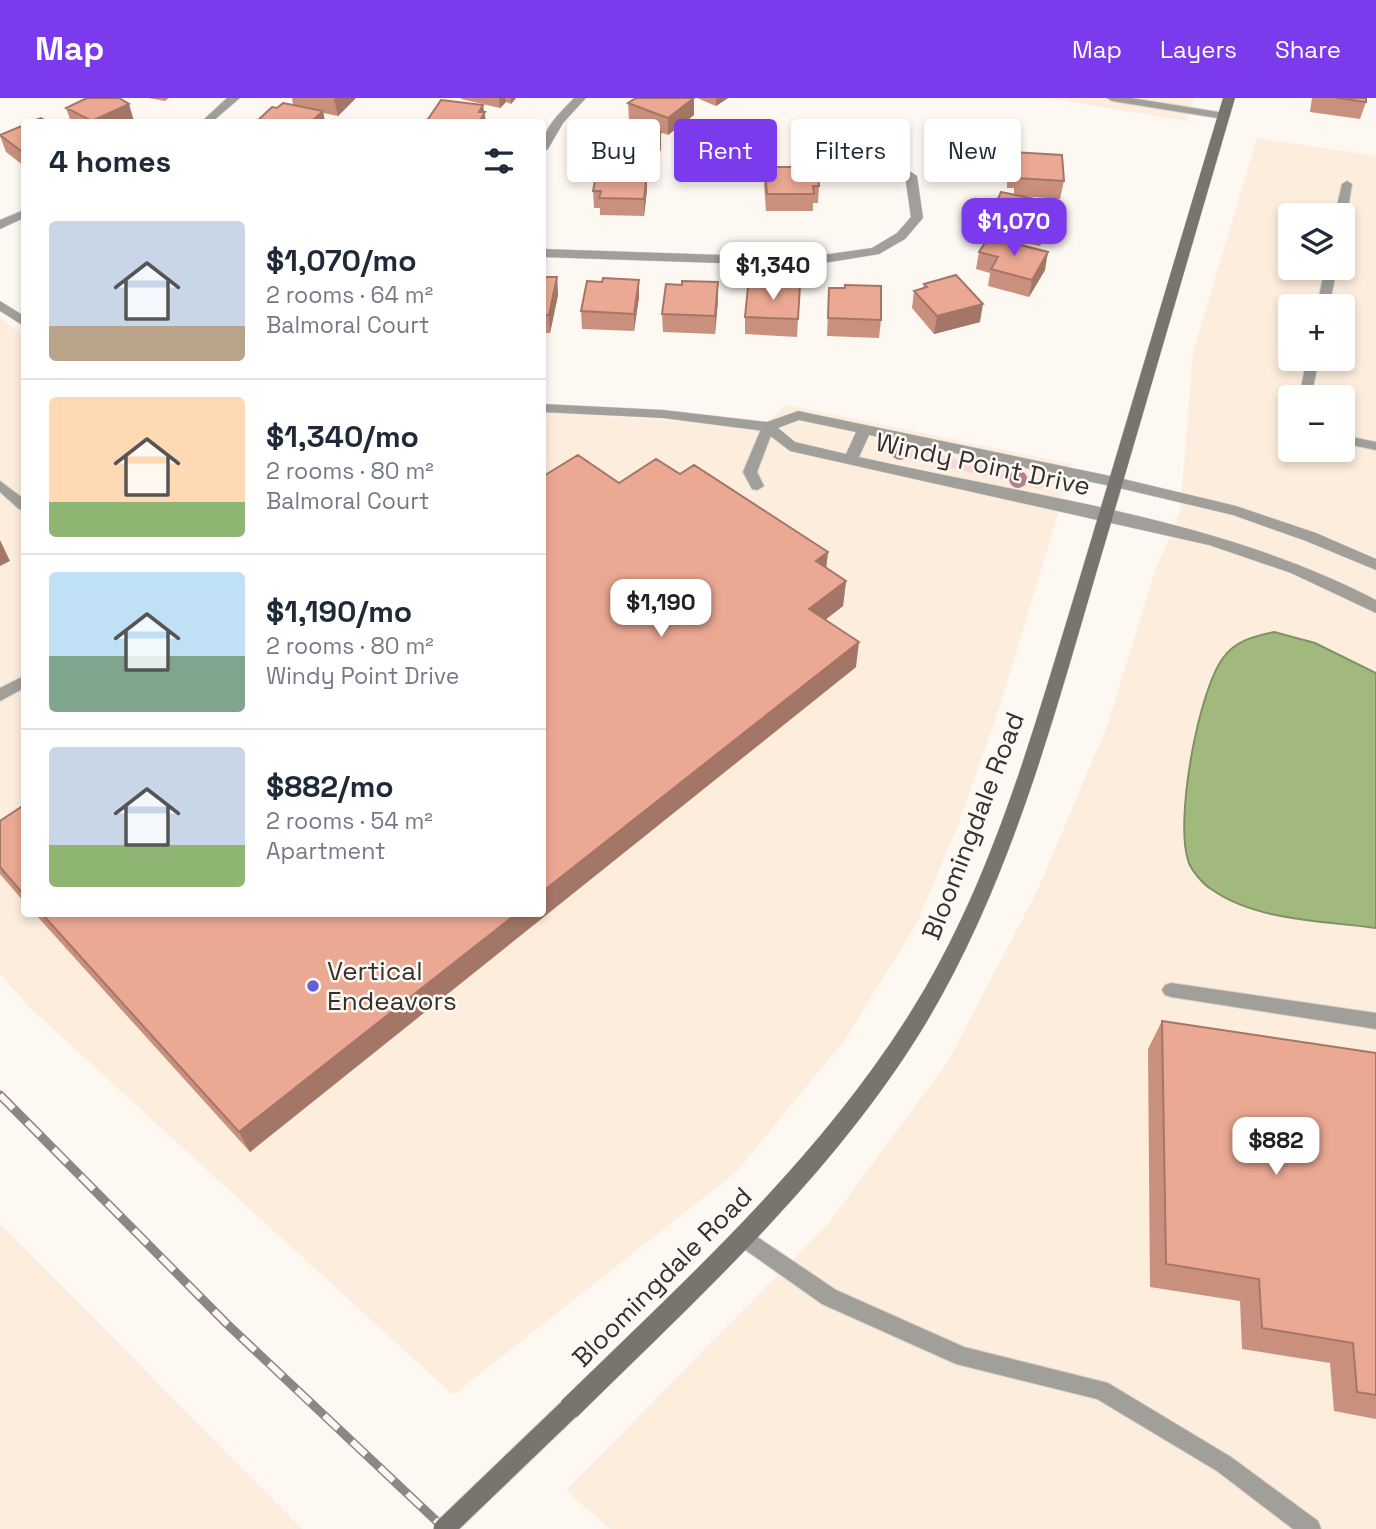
<!DOCTYPE html>
<meta charset="utf-8">
<style>
:root{--surface:#fff;--page:#f6f6f7;--text:#1f2937;--muted:#747a83;--line:#e0e1e3;--accent:#7c3aed}
body{margin:0;font-family:"Space Grotesk",sans-serif;background:var(--page);color:var(--text);height:100vh;display:flex;flex-direction:column;font-size:26px;white-space:nowrap}
*{box-sizing:border-box;margin:0}
p{font-size:23px;color:var(--muted)}
.icon{flex:none;width:38px;height:38px;fill:none;stroke:currentColor;stroke-width:2;stroke-linecap:round;stroke-linejoin:round}
.map{position:relative;flex:1;overflow:hidden}
.drawer{position:absolute;left:21px;top:21px;width:525px;height:798px;display:flex;flex-direction:column;background:var(--surface);border-radius:7px;box-shadow:0 4px 10px #0003}
.drawer>*{flex:none}
.guide{position:absolute;left:567px;top:21px;width:665px;height:63px;display:flex;gap:14px}
.controls{position:absolute;left:1278px;top:105px;display:grid;gap:14px}
.controls a{display:grid;place-items:center;width:77px;height:77px;border-radius:7px;background:var(--surface);box-shadow:0 4px 10px #0003;font-size:35px}
.price{position:absolute;translate:-50% -60px;padding:0 16px;border-radius:14px;background:#fff;color:#222;font-size:23px;line-height:46px;filter:drop-shadow(0 2px 4px #0008)}
.price::after{content:'';position:absolute;left:50%;top:42px;width:21px;height:16px;margin-left:-10px;background:inherit;clip-path:polygon(0 0,100% 0,50% 100%)}
.price.on{background:var(--accent);color:#fff}
ul{padding:0;list-style:none}
li{display:flex;align-items:center;gap:21px;height:175px;padding:0 28px}
li+li{border-top:2px solid var(--line)}
li span{display:grid;place-items:center;flex:none;width:196px;height:140px;border-radius:7px;color:#555}
li>.icon{margin-inline-start:auto}
span .icon{width:84px;height:84px;fill:#fffc;stroke-width:1}
li b{font-size:30px}
h2{display:flex;justify-content:space-between;align-items:center;height:84px;padding:0 28px;font-size:30px}
.pill{padding:0 24px;border-radius:7px;background:var(--surface);box-shadow:0 4px 10px #0003;font-size:24px;line-height:63px}
.pill.on{background:var(--accent);color:#fff}
header{display:flex;align-items:center;gap:42px;box-sizing:border-box;height:98px;padding:0 35px;background:var(--accent);color:#fff}
header strong{font-size:33px}
nav{display:flex;gap:38px;margin-inline-start:auto;font-size:24px}
.map>svg:first-child{display:block}
.built{fill:#fdeddd;fill-rule:evenodd}
.green{fill:#fad7dc}
.water{fill:#a2b97e;stroke:#819066;stroke-width:2}
.lines{fill:none;stroke-linecap:round;stroke-linejoin:round}
.lane-casing{stroke:#dad4cf;stroke-width:2}
.street-casing{stroke:#dad4cf;stroke-width:1}
.secondary-casing{stroke:#dad4cf;stroke-width:1}
.lane{fill:#a19f9a;fill-rule:evenodd}
.street{fill:#a19f9a;fill-rule:evenodd}
.secondary{fill:#77756d;fill-rule:evenodd}
.rail-casing{stroke:#8c8782;stroke-width:9}
.rail{stroke:#fef8f2;stroke-width:6;stroke-dasharray:19;stroke-linecap:butt}
.secondary-bridge-casing{stroke:#dad4cf;stroke-width:23;stroke-linecap:butt}
.secondary-bridge{stroke:#77756d;stroke-width:21}
.tree{fill:#b0818a}
.wall{fill:#ca907e}
.shaded-wall{fill:#a47667}
.building{fill:#eba893;stroke:#a47667;stroke-width:2}
.poi-dot{fill:#635fd8;stroke:#fef8f2;stroke-width:2.5}
.labels{text-anchor:middle;stroke-width:5;stroke-linejoin:round;paint-order:stroke}
.street-label{font-size:26px;fill:#35312d;stroke:#fef8f2}
.poi-label{font-size:26px;fill:#35312d;stroke:#fef8f2;text-anchor:start}
</style>
<header>
<strong>Map</strong>
<nav><a>Map</a><a>Layers</a><a>Share</a></nav>
</header>
<div class="map">
<svg width="1376" height="1431" viewBox="0 0 1376 1431">
<rect width="100%" height="100%" fill="#fef8f2"/>
<!-- built -->
<path class="built" d="M1048,0H1194L1186,23Z
M1257,40L1376,58V1431H610L566,1392L828,1126L947,965L1037,793L1108,626L1155,473L1180,415L1193,254ZM1290,117H1342V170H1290ZM1290,208H1342V261H1290ZM1290,299H1342V352H1290Z
M0,219L24,239V816H542L543,314L760,328L787,307L1073,366L1000,608L958,727L917,825L844,943L736,1074L453,1297L28,908L0,876Z
M0,1125L302,1431H0Z"/>
<!-- green -->
<path class="green" d="M884,344L1045,382L1047,387L1041,391L879,353L877,348Z"/>
<!-- water -->
<path class="water" d="M1274,534L1315,545L1376,575V830C1323,823 1256,823 1211,791C1203,786 1190,771 1188,762C1175,722 1198,594 1223,560C1235,543 1254,538 1274,534Z"/>
<g class="lines">
<defs>
<path id="lane" d="M1107,0H1131L1224,15L1229,18L1224,21L1112,3Z
M1347,83L1352,86L1347,117L1342,120V117H1335L1342,86Z
M1325,170H1337L1329,208H1317Z
M1307,261H1319L1311,299H1299Z
M768,325L774,329L757,374L764,388L757,392L752,391L743,374L762,329Z
M1342,337L1376,344V352L1342,345Z
M0,383L24,401V412L19,411L0,394Z
M24,578V590L0,603V590Z
M1171,885L1376,915V931L1171,899L1165,897L1162,892L1165,887Z
M744,1130L836,1192L964,1249L1108,1285L1231,1359L1318,1423L1321,1431H1293L1217,1373L1097,1301L956,1266L822,1206L737,1146L734,1139L737,1132Z"/>
<path id="street" d="M227,0H240L212,24H201Z
M574,0H586L563,25L548,51L542,54C542,30 558,17 574,0Z
M911,74L917,78L923,120L905,141L879,156L830,164L782,167L542,159V151L782,159L830,156L872,150L897,135L911,119L905,78Z
M24,112V120L0,131V122Z
M0,203L24,218V228L0,213Z
M542,306L663,312L767,324L798,313L1115,379L1236,408L1316,435L1376,461V472L1306,443L1233,417L1115,389L869,337L859,359C1030,398 1219,420 1376,502V515L1291,475L1209,447L790,353L764,333L663,320L542,314ZM799,322L856,334L846,356L795,344L778,330Z"/>
<path id="secondary" d="M1223,0H1235C1188,160 1142,320 1095,479C1050,634 1007,791 923,930C832,1078 700,1198 577,1319L569,1322L561,1319L558,1311L561,1303C684,1183 814,1066 907,920C991,789 1032,636 1077,489C1126,326 1174,163 1223,0Z"/>
</defs>
<!-- lane casing -->
<use href="#lane" class="lane-casing"/>
<!-- street casing -->
<use href="#street" class="street-casing"/>
<!-- secondary casing -->
<use href="#secondary" class="secondary-casing"/>
<!-- lane -->
<use href="#lane" class="lane"/>
<!-- street -->
<use href="#street" class="street"/>
<!-- secondary -->
<use href="#secondary" class="secondary"/>
<defs>
<path id="rail" d="M0,997L227,1226L445,1431"/>
</defs>
<!-- rail casing -->
<use href="#rail" class="rail-casing"/>
<!-- rail -->
<use href="#rail" class="rail"/>
<defs>
<path id="secondary-bridge" d="M444,1431L569,1311"/>
</defs>
<!-- secondary-bridge casing -->
<use href="#secondary-bridge" class="secondary-bridge-casing"/>
<!-- secondary-bridge -->
<use href="#secondary-bridge" class="secondary-bridge"/>
</g>
<!-- trees -->
<g class="tree">
<circle cx="900" cy="353" r="9"/>
<circle cx="1018" cy="381" r="9"/>
</g>
<!-- wall -->
<path class="wall" d="M148,0H169L165,3Z
M292,0H356L338,18L323,15L325,24H256L277,10L293,7Z
M461,0H516L511,6L506,4L500,10L461,1Z
M697,0H728L716,8Z
M1312,0H1366V4L1360,21L1310,14Z
M628,5L694,17L668,37L629,22Z
M66,10L134,23L130,24H71Z
M24,27V68L6,54L0,38V37Z
M614,36L661,51L651,76H647V92L644,118L600,117V110H594L593,93L632,74L600,70L599,53Z
M1010,54L1064,83L1060,101L1022,98L1054,105L1051,122L1040,148L994,139L995,131L990,130L993,113L1014,97V90H1007V71Z
M765,69L819,88L818,105H813V113H766L764,87Z
M979,154L1045,172L1029,199L988,188L990,175L976,171Z
M542,179H557L558,197L550,235H542Z
M924,186L980,224L934,236L912,210L914,193L923,190Z
M829,190L881,222L879,240L827,238Z
M639,199L634,233L582,231L581,213Z
M718,202L715,236L663,234L662,216Z
M745,219L798,221L797,239L745,236Z
M680,376L828,454L826,470L846,483L843,508L826,521L856,569L250,1054L35,816H542L619,385Z
M24,707V804L0,776V723Z
M1162,923L1376,955V1321L1334,1313L1330,1265L1242,1251L1240,1203L1150,1189L1148,951Z"/>
<!-- shaded-wall -->
<path class="shaded-wall" d="M336,0H356L338,18L334,1Z
M499,0H505L506,4L500,10Z
M511,0H516L511,6Z
M694,0V17L668,37V20Z
M716,0H728L716,8Z
M129,6L134,23L130,24H92V23Z
M483,7L486,24H479V14Z
M323,13L325,24H311Z
M661,34V51L651,76L650,59Z
M647,74V92L644,118V101Z
M1054,105L1051,122L1040,148L1044,131Z
M1048,154L1045,172L1029,199L1032,182Z
M557,179L558,197L550,235L549,217Z
M639,182V199L634,233V216Z
M718,184V202L715,236V218Z
M983,206L980,224L934,236L937,218Z
M0,442L10,463L0,468Z
M828,454L825,479L816,463Z
M846,483L843,508L807,536L809,511Z
M859,544L856,569L250,1054L239,1034L516,816H542V794Z"/>
<!-- building -->
<path class="building" d="M87,0H119L129,6L92,23L66,10Z
M636,0H694L668,20L628,5Z
M1337,0H1366V4Z
M441,2L483,7L479,14H485L479,24H426Z
M283,5L323,13L311,24H256L272,9L277,10Z
M41,20L48,24H30Z
M24,27V52L21,53L0,37Z
M617,29L661,34L650,59L599,53L608,35L614,36Z
M1010,54L1062,57L1064,83L1017,80V73H1010Z
M765,69H817L819,88H813L814,96H767Z
M597,73L647,74L644,101L599,100L601,93H593Z
M1001,94L1054,105L1044,131L997,121L1000,114L993,113Z
M989,139L1048,154L1032,182L991,171L998,159L979,154Z
M956,177L983,206L937,218L914,193L927,189L924,186Z
M542,179H557L549,217H542Z
M603,180L639,182L634,216L581,213L587,183L602,184Z
M682,183L718,184L715,218L662,216L666,186L682,187Z
M764,185L800,187L798,221L745,219L748,189H764Z
M845,187L881,188V222L828,220L829,190H845Z
M578,357L619,385L656,361L680,376L694,367L828,454L816,463L846,483L809,511L859,544L542,794V379Z
M24,707V797L0,769V723Z
M42,816H516L239,1034Z
M1162,923L1376,955V1297L1357,1294L1353,1245L1262,1230L1259,1181L1166,1166Z"/>
<!-- markers -->
<circle class="poi-dot" cx="313" cy="888" r="7"/>
<g class="labels">
<!-- street labels -->
<g class="street-label">
<text transform="translate(983 366) rotate(12)" y="9">Windy Point Drive</text>
<text transform="translate(973 728) rotate(-69)" y="9">Bloomingdale Road</text>
<text transform="translate(662 1179) rotate(-45)" y="9">Bloomingdale Road</text>
</g>
<!-- poi labels -->
<g class="poi-label">
<text x="327" y="882">Vertical<tspan x="327" dy="30">Endeavors</tspan></text>
</g>
</g>
</svg>
<div class="controls">
<a><svg class="icon" aria-label="layers" viewBox="0 0 24 24"><path d="M12 4l9 5-9 5-9-5zM3 14l9 5 9-5"/></svg></a>
<a>+</a>
<a>−</a>
</div>
<b class="price on" style="left:1014px;top:160px">$1,070</b>
<b class="price" style="left:773px;top:204px">$1,340</b>
<b class="price" style="left:661px;top:541px">$1,190</b>
<b class="price" style="left:1276px;top:1079px">$882</b>
<div class="guide">
<a class="pill">Buy</a>
<a class="pill on">Rent</a>
<a class="pill">Filters</a>
<a class="pill">New</a>
</div>
<section class="drawer">
<h2>4 homes<svg class="icon" aria-label="filters" viewBox="0 0 24 24"><path d="M4 7h16M4 17h16"/><circle cx="9" cy="7" r="2"/><circle cx="15" cy="17" r="2"/></svg></h2>
<ul>
<li><span style="background:linear-gradient(#c9d6e8 75%,#b9a48a 0)"><svg class="icon" aria-label="home" viewBox="0 0 24 24"><path d="M3 11l9-7 9 7M6 9v11h12V9"/></svg></span><div><b>$1,070/mo</b><p>2 rooms · 64 m²</p><p>Balmoral Court</p></div></li>
<li><span style="background:linear-gradient(#ffd9b3 75%,#8fb573 0)"><svg class="icon" aria-label="home" viewBox="0 0 24 24"><path d="M3 11l9-7 9 7M6 9v11h12V9"/></svg></span><div><b>$1,340/mo</b><p>2 rooms · 80 m²</p><p>Balmoral Court</p></div></li>
<li><span style="background:linear-gradient(#bfe0f5 60%,#7fa58c 0)"><svg class="icon" aria-label="home" viewBox="0 0 24 24"><path d="M3 11l9-7 9 7M6 9v11h12V9"/></svg></span><div><b>$1,190/mo</b><p>2 rooms · 80 m²</p><p>Windy Point Drive</p></div></li>
<li><span style="background:linear-gradient(#c9d6e8 70%,#8fb573 0)"><svg class="icon" aria-label="home" viewBox="0 0 24 24"><path d="M3 11l9-7 9 7M6 9v11h12V9"/></svg></span><div><b>$882/mo</b><p>2 rooms · 54 m²</p><p>Apartment</p></div></li>
</ul>
</section>
</div>
